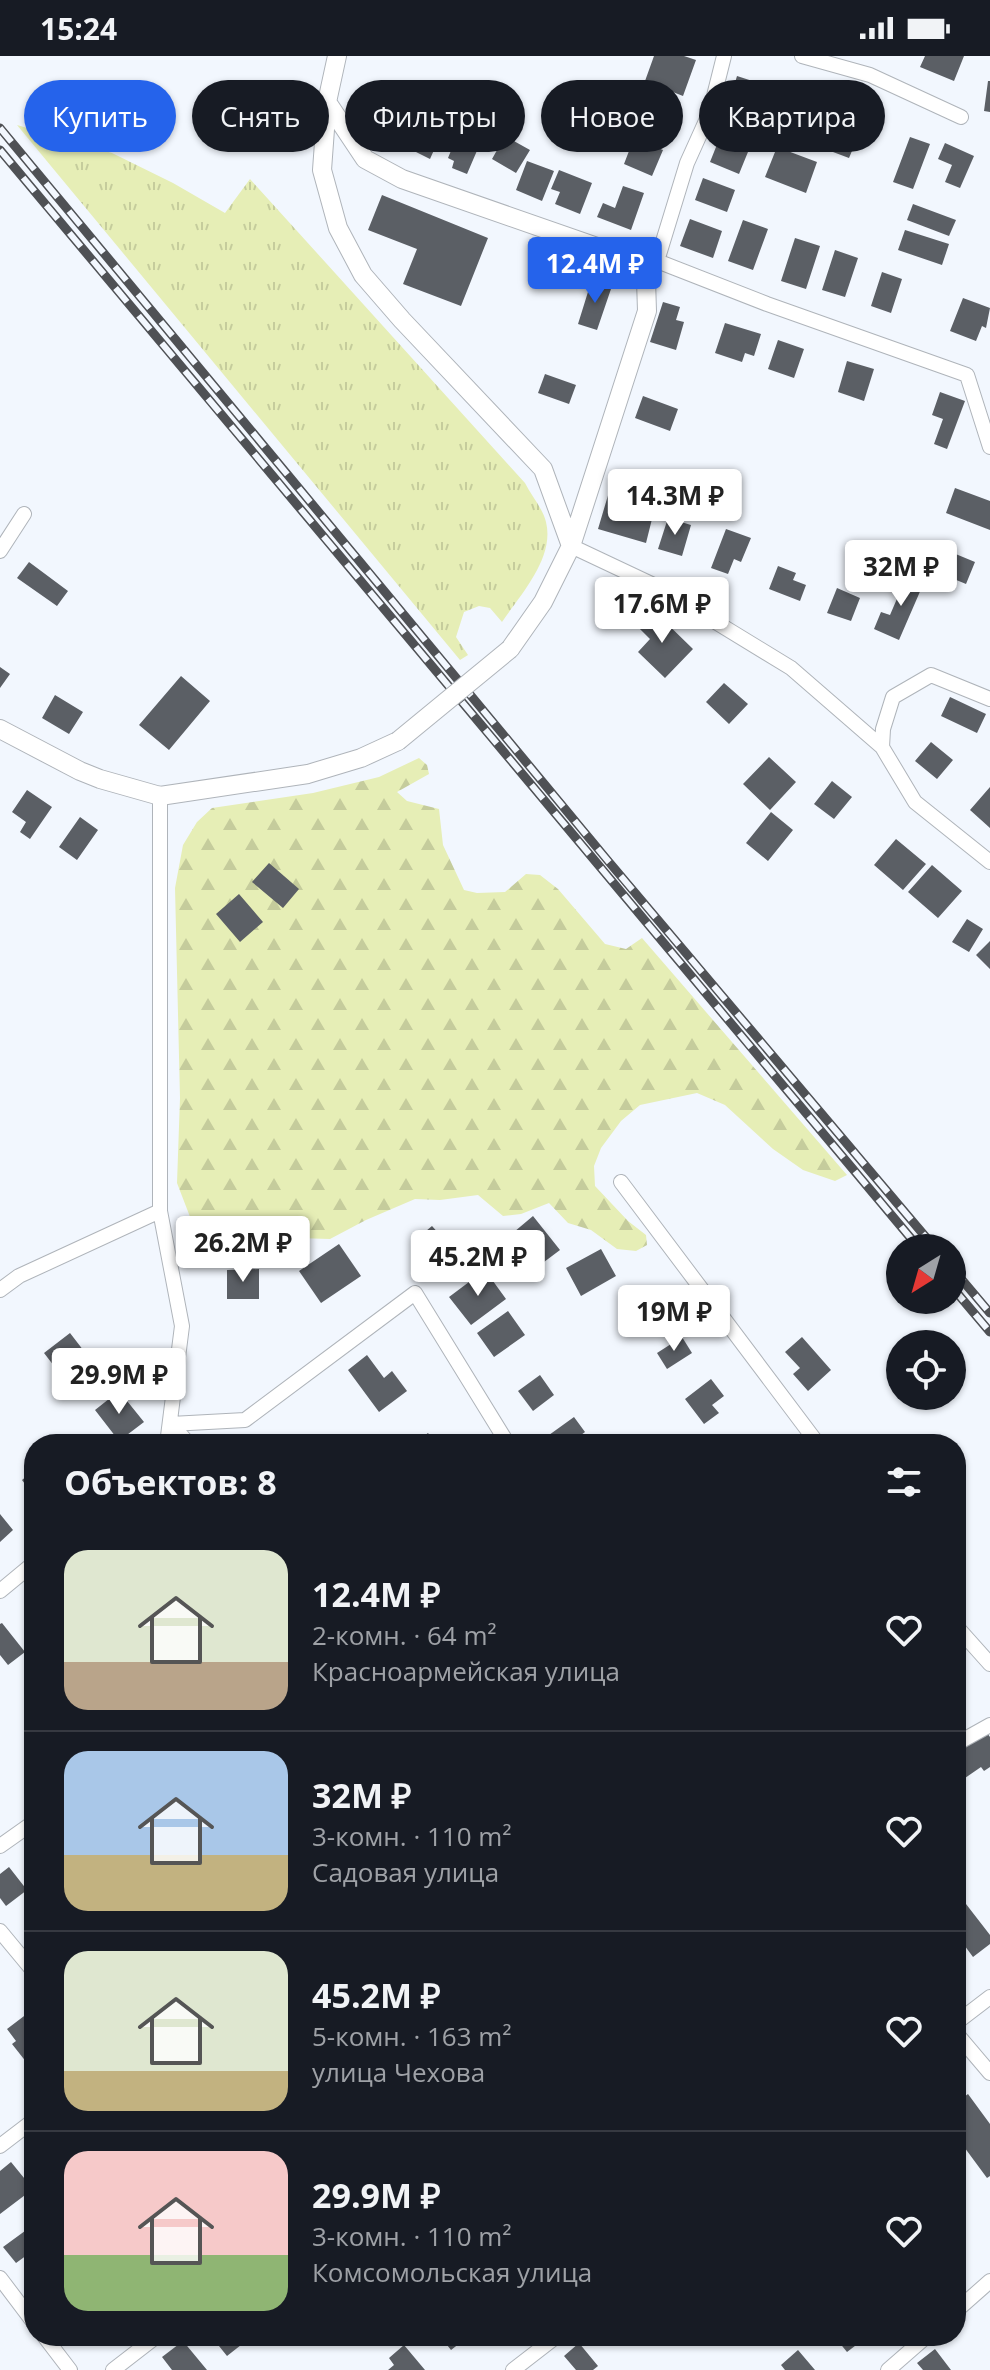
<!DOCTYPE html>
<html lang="ru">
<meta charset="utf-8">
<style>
:root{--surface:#171b24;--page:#242831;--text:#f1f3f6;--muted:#9ea1a6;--line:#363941;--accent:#2563eb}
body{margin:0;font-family:"Open Sans",sans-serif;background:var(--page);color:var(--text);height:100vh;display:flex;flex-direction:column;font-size:30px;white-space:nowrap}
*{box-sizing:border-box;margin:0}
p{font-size:26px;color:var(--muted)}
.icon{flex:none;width:44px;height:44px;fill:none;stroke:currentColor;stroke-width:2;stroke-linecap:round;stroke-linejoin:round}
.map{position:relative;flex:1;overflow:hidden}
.details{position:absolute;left:24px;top:1378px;width:942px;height:912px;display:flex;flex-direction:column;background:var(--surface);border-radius:32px;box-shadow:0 2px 6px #0004}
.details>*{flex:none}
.banner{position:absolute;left:24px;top:24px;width:942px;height:72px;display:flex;gap:16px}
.needle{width:52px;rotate:217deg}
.fabs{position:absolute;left:886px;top:1178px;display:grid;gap:16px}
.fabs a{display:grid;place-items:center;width:80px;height:80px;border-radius:50%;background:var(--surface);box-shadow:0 2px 6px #0004;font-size:40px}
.price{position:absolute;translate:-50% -68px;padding:0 18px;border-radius:8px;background:#fff;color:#222;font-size:26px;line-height:52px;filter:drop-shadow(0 2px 4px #0008)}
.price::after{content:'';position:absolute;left:50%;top:48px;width:24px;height:18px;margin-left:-12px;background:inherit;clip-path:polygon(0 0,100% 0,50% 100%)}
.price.on{background:var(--accent);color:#fff}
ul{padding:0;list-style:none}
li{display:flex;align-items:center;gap:24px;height:200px;padding:0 40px}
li+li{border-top:2px solid var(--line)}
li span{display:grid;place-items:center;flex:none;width:224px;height:160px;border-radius:24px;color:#555}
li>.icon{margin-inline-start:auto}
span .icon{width:96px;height:96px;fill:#fffc;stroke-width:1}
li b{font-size:34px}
h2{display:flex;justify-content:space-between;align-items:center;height:96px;padding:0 40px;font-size:34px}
.chip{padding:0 28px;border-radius:36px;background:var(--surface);box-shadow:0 2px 6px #0004;font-size:28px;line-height:72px}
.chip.on{background:var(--accent);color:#fff}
.status{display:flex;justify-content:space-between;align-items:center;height:56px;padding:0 40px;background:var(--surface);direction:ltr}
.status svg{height:22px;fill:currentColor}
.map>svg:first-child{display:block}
.grass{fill:url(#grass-tufts)}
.forest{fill:url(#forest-firs)}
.building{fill:#5b5f65}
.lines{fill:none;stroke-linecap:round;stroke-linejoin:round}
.minor-casing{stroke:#afb4ba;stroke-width:16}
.tertiary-casing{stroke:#afb4ba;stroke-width:20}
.minor{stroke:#fff;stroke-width:14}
.tertiary{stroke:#fff;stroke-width:18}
.rail-casing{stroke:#4f5155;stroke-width:9}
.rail{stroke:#f2f7fe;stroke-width:6;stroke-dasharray:18;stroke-linecap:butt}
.tertiary-bridge-casing{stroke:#afb4ba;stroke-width:20;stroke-linecap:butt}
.tertiary-bridge{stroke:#fff;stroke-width:18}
</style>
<div class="status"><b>15:24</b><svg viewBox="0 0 49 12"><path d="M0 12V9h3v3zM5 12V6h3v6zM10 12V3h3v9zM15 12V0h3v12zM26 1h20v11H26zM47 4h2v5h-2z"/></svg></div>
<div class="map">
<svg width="990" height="2314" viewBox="0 0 990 2314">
<defs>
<pattern id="grass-tufts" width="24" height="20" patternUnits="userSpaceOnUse" patternTransform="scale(2)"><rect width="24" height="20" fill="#e6eeb6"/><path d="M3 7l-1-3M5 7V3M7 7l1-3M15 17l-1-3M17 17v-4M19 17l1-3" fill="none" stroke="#c5cc9c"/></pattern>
<pattern id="forest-firs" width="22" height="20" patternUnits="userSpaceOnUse" patternTransform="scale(2)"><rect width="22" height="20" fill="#e6eeb6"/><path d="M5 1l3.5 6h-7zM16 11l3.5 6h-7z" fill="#c5cc9c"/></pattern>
</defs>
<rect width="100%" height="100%" fill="#f2f7fe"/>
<!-- grass -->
<path class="grass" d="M17,69L112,97L173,127L225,157L250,123L525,427C531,439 543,453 546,466C555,502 520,539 502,566L490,552L479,550L464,556L456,581L468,599L460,604Z"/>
<!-- forest -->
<path class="forest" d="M419,702L427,709L429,718L397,736L407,745L439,753L443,789L464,834L477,837L505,836L526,818L540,819L558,833L605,888L626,893L642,882L847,1119L835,1125L803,1114L773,1093L725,1049L697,1037L640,1049L621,1065L601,1092L594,1110L595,1130L628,1165L646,1179L647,1189L636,1195L617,1193L591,1174L568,1167L549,1147L521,1158L503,1160L478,1139L440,1144L415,1143L366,1164L330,1183L261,1181L192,1166L177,1127L180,1042L175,832L183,789L197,766L212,752L313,737L379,721Z"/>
<!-- building -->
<path class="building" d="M654,0H684L696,4L683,40L645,25Z
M925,0H964L954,25L920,11Z
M737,20L774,32L769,48L751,42L745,59L727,53Z
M988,25H990V56L984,55Z
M387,27L412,41L389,81L364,66Z
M834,50L873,66L861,93L854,90L849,102L817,90Z
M637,52L673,67L665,85L630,69Z
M424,68L442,76L430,103L412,94Z
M457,80L479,90L467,118L452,112L454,105L448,102Z
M505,80L530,94L516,117L492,103Z
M910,81L930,88L913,133L893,126Z
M634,82L663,94L652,120L624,108Z
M732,84L750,91L739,118L710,106L718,86L730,91Z
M945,87L974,100L960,132L945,126L952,109L938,103Z
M777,91L817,106L806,137L765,121Z
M527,105L554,115L542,145L516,134Z
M559,114L592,127L580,158L555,148L560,136L551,133Z
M703,122L735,134L727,156L695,144Z
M623,130L644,137L631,174L597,161L603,147L615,152Z
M382,139L488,182L461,250L403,228L417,193L368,174Z
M913,148L956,164L949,180L907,164Z
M690,163L722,175L713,202L680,190Z
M743,164L768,173L753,214L728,205Z
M905,174L949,188L942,209L898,194Z
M795,182L820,190L806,233L781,225Z
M835,194L858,202L845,241L822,234Z
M882,216L902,223L891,257L871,250Z
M592,223L612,230L597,274L578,268Z
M963,242L990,252L986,272L982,270L976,285L950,275Z
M663,246L680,251L676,264L684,266L676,294L650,286Z
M725,267L761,278L754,300L745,297L742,306L715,297Z
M778,284L804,293L794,322L768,313Z
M847,305L874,313L864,345L838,336Z
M545,318L576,329L569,348L538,337Z
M940,336L965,345L947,393L934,388L943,363L932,359Z
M643,340L678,353L670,375L635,362Z
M955,432L990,445V474L946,457Z
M609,436L632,443L629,452L653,459L646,487L598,473Z
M668,462L691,469L682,500L658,493Z
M726,473L751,482L741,506L734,503L728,518L711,512Z
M929,487L975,506L966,528L920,509Z
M29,506L68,535L57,550L17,522Z
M778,510L796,517L793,524L806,529L800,545L769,533Z
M908,517L925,524L899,584L874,573L881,556L890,559Z
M837,532L860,542L851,565L827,557Z
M653,554L693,593L665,622L638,596L650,583L637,570Z
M0,611L10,618L0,632Z
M181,620L210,645L169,694L139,669Z
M724,627L748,648L729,668L706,646Z
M55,639L83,656L69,678L42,662Z
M950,641L986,658L977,677L941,660Z
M931,686L953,704L937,723L915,705Z
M769,701L796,726L770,754L743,728Z
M832,725L852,741L834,763L814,748Z
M990,731V772L970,754Z
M27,734L52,751L30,783L20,776L26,766L12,756Z
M771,756L793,774L768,805L746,787Z
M80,761L98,774L77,804L59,791Z
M896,783L926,808L903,834L874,809Z
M269,807L299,833L283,852L252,826Z
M932,809L962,835L938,862L908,836Z
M239,838L263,866L240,886L216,858Z
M967,863L983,873L969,896L952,886Z
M990,885V913L976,899Z
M533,1160L560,1194L540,1209L514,1176Z
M432,1170L459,1200L435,1222L412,1197L419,1191L414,1185Z
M339,1188L361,1220L321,1247L299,1215Z
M601,1193L616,1220L581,1240L566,1212Z
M259,1213V1243H227V1214Z
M485,1214L506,1243L471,1269L449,1241Z
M642,1235L657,1254L640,1268L625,1249Z
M508,1255L525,1279L494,1301L477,1277Z
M70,1277L97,1312L71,1332L44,1297Z
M682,1281L692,1297L667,1313L657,1297Z
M802,1281L831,1314L808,1335L793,1318L800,1312L785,1296Z
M367,1299L384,1322L392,1315L407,1335L379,1356L348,1314Z
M540,1319L554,1339L533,1355L518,1335Z
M711,1323L724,1340L712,1349L719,1357L704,1368L685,1343Z
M119,1335L144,1366L119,1385L95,1354Z
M574,1361L585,1376L569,1388H556L549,1379Z
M428,1377L436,1388H413Z
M34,1414V1440L22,1424Z
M0,1458L13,1474L0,1486Z
M2,1567L25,1596L8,1609L0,1599V1568Z
M985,1674L990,1681V1711L984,1715L981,1711L965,1722L956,1710V1695Z
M9,1811L27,1834L6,1850L0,1842V1818Z
M966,1848L990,1879V1888L973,1901L956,1878V1855Z
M32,1954L34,1957V2002L27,2007L12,1988L16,1985L7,1973Z
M968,2038L990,2068V2120L987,2122L956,2080V2047Z
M11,2106L33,2133L0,2158V2115Z
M29,2172L34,2179V2194L16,2207L3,2191Z
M211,2280H243L237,2284L241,2289L227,2300Z
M440,2280H469L451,2294Z
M834,2280H868L847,2296Z
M183,2285L207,2314H172L162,2301Z
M579,2287L598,2310L593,2314H576L564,2300Z
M404,2289L425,2314H388L394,2309L389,2302Z
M935,2293L951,2314H923L917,2307Z
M798,2294L815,2314H785L781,2309Z"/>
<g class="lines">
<defs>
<path id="minor" d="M802,0L870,19L961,61
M657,205L767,248L967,319L990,391
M653,213L657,205L687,107L710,56L724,0
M571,490L660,532L791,612L882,691L915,746L990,806
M0,495L24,458
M882,691L883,673L893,641L931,619L990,643
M160,740V1155L182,1270L167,1388
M621,1126L818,1388
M0,1234L19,1220L160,1155
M171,1368L245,1364L415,1237L508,1388
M171,1368L189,1388
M0,1535L34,1507
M956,1570L990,1608
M956,1688L990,1669
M0,1790L34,1766
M0,1875L34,1916
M956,1967L990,1941
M956,1977L990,2017
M0,2090L34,2064
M0,2222L34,2267
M956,2255L990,2225
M44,2280L70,2314
M113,2314L157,2280
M513,2314L557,2280
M888,2314L927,2280"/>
<path id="tertiary" d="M337,0L327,46L322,114L338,172L363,219L402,264L543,413L571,490
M327,46L365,103L402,123L617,198L646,224L647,255L571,490L543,546L510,593
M0,673L80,715L100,723L160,740L308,718L361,702L398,685"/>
</defs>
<!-- minor casing -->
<use href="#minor" class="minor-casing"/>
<!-- tertiary casing -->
<use href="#tertiary" class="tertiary-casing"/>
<!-- minor -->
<use href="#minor" class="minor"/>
<!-- tertiary -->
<use href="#tertiary" class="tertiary"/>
<defs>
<path id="rail" d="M0,72L609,806L935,1192
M0,94L919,1192
M952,1212L990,1257
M952,1231L990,1276"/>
</defs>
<!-- rail casing -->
<use href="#rail" class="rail-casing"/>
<!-- rail -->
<use href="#rail" class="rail"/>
<defs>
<path id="tertiary-bridge" d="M398,685L510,593"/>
</defs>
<!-- tertiary-bridge casing -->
<use href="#tertiary-bridge" class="tertiary-bridge-casing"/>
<!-- tertiary-bridge -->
<use href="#tertiary-bridge" class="tertiary-bridge"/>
</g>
</svg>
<div class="fabs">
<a><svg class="needle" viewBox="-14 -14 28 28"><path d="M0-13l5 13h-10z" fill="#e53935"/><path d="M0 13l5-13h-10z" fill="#9ea1a6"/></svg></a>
<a><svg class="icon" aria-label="locate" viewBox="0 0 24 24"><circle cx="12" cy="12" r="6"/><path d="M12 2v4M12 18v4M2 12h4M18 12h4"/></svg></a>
</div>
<b class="price on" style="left:595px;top:249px">12.4M ₽</b>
<b class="price" style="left:675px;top:481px">14.3M ₽</b>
<b class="price" style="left:901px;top:552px">32M ₽</b>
<b class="price" style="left:662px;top:589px">17.6M ₽</b>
<b class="price" style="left:243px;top:1228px">26.2M ₽</b>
<b class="price" style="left:478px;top:1242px">45.2M ₽</b>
<b class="price" style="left:674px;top:1297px">19M ₽</b>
<b class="price" style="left:119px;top:1360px">29.9M ₽</b>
<div class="banner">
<a class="chip on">Купить</a>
<a class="chip">Снять</a>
<a class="chip">Фильтры</a>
<a class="chip">Новое</a>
<a class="chip">Квартира</a>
</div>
<section class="details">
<h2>Объектов: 8<svg class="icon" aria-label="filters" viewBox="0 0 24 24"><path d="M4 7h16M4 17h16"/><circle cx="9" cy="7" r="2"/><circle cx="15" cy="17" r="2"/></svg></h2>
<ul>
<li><span style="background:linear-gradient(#dfe7d0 70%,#b9a48a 0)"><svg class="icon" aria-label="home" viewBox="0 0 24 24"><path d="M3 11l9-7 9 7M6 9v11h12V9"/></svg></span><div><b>12.4M ₽</b><p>2-комн. · 64 m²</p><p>Красноармейская улица</p></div><svg class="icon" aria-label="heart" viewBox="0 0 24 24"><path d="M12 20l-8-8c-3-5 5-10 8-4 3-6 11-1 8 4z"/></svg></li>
<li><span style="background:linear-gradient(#a9c7e8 65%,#c2b280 0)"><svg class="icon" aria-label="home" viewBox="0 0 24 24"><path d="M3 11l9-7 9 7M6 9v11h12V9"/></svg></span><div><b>32M ₽</b><p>3-комн. · 110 m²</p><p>Садовая улица</p></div><svg class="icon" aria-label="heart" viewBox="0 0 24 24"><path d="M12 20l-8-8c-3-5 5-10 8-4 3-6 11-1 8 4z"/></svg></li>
<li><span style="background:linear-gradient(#dfe7d0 75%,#c2b280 0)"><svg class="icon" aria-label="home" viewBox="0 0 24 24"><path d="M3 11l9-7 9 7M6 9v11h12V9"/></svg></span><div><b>45.2M ₽</b><p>5-комн. · 163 m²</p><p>улица Чехова</p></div><svg class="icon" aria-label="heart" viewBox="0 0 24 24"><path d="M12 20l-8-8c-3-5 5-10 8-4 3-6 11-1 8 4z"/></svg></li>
<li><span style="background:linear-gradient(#f6c9c9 65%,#8fb573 0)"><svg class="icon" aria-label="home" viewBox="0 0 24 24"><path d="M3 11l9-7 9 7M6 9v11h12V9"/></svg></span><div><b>29.9M ₽</b><p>3-комн. · 110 m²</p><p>Комсомольская улица</p></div><svg class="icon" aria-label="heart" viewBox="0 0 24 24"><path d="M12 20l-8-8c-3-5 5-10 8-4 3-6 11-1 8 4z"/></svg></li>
</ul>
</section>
</div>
